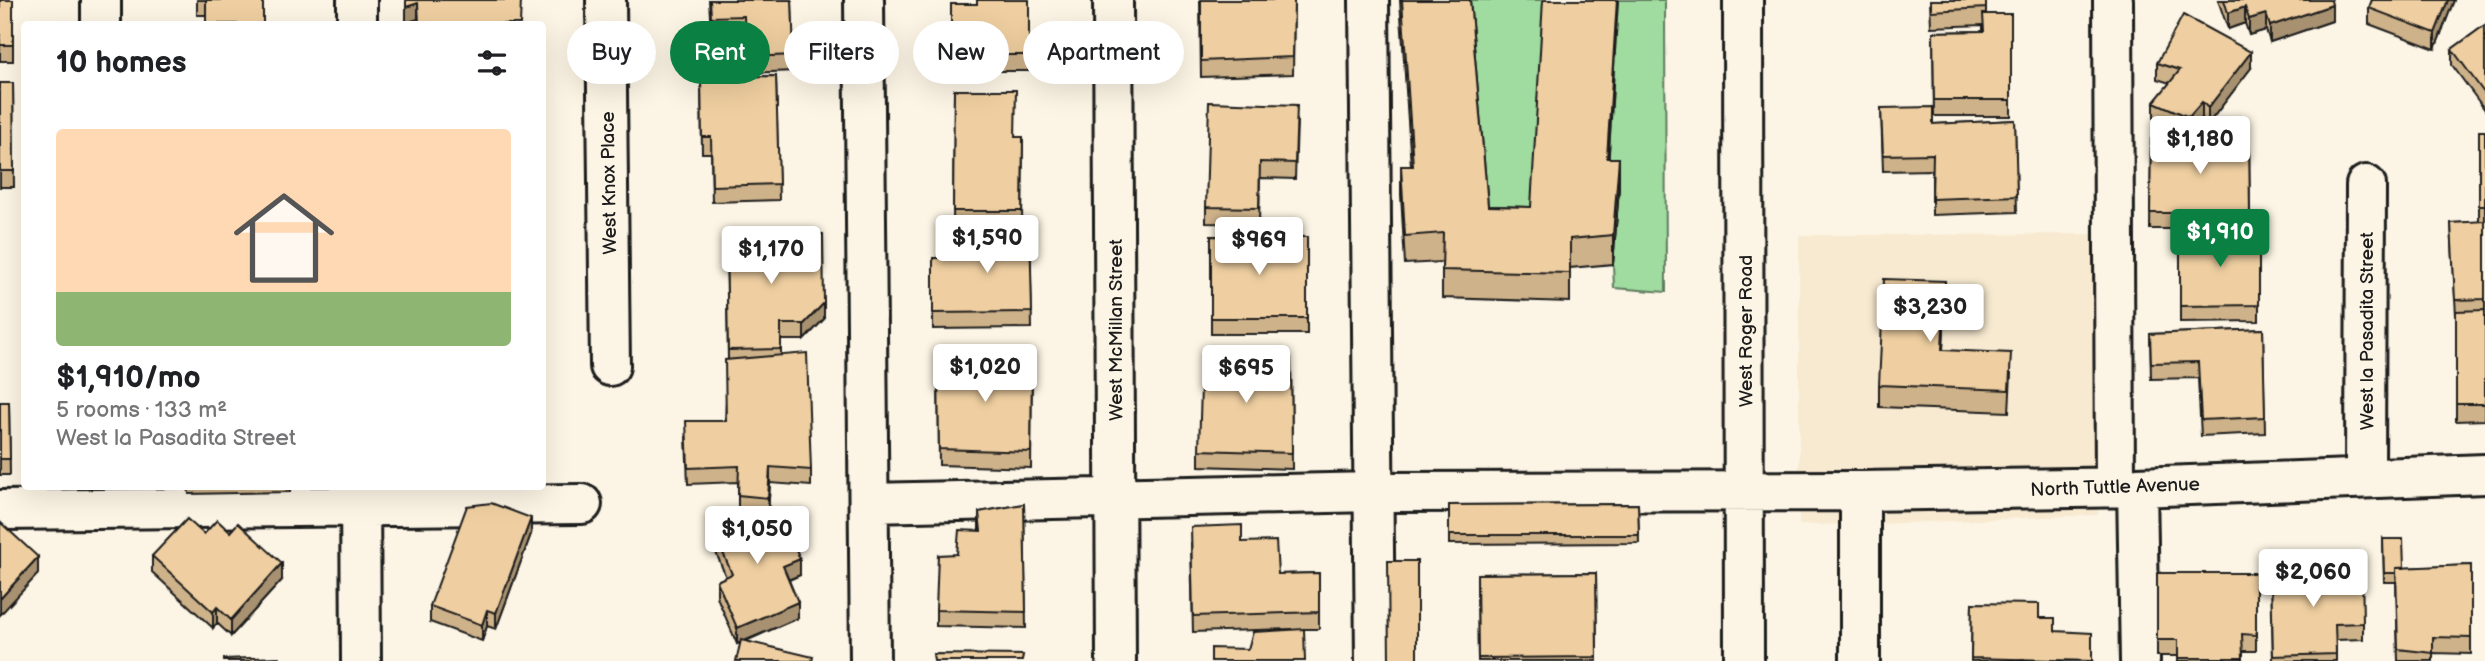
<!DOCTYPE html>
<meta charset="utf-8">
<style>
:root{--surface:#fff;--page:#f6f6f6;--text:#202124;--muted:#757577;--accent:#0b8043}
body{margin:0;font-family:"Balsamiq Sans",sans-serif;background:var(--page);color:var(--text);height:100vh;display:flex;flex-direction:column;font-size:26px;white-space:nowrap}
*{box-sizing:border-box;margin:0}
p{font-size:23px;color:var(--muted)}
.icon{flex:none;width:38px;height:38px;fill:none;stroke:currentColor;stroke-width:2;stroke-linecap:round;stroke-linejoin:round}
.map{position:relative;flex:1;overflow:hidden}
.details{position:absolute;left:21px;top:21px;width:525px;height:469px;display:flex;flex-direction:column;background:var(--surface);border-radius:7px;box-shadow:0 7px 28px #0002}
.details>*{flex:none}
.top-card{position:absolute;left:567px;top:21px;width:665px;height:63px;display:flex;gap:14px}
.price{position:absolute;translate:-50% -60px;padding:0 16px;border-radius:7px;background:#fff;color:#222;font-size:23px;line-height:46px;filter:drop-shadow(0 2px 4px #0008)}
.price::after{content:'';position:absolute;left:50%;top:42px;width:21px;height:16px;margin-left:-10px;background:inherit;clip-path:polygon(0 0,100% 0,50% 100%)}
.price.current{background:var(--accent);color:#fff}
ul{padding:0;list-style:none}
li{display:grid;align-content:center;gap:14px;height:371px;padding:0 35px}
li span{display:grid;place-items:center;height:217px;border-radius:7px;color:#555}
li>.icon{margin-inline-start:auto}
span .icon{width:126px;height:126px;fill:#fffc;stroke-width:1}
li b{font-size:30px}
h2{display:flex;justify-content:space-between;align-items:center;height:84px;padding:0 35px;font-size:30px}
.chip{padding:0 24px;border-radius:32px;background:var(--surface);box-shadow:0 7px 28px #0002;font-size:24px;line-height:63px}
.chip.current{background:var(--accent);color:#fff}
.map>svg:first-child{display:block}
.built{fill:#f8ead1}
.green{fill:#a0dba0;stroke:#5e7c5e;stroke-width:2}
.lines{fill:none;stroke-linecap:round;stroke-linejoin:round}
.minor-casing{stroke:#1c1c1c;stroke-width:44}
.minor{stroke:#fcf5e5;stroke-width:38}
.wall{fill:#ceb28a;stroke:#1c1c1c;stroke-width:2}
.shaded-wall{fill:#a79171;stroke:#1c1c1c;stroke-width:2}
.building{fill:#efcfa1;stroke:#1c1c1c;stroke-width:2}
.labels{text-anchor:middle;stroke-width:5;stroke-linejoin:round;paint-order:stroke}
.street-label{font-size:19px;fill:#1c1c1c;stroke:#fcf5e5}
</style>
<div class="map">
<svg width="2485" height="661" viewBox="0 0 2485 661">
<rect width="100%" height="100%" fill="#fcf5e5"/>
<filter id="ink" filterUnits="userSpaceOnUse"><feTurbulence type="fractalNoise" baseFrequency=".0143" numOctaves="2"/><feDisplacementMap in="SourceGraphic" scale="14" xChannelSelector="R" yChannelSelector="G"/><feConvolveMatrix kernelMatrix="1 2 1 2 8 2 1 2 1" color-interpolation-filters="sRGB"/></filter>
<g filter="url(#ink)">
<!-- built -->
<path class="built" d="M2095,234L2098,515L1882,524L1799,525V235Z"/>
<!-- green -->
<path class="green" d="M1467,0H1545L1531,236L1488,235Z
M1618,0H1665L1666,292L1614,288L1613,264L1619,188L1607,186Z"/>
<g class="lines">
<defs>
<path id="minor" d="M101,0V24
M357,0V24
M606,0L610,366
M864,0L870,661
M1113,0L1116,661
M1369,0L1375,661
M1743,0L1744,661
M2113,0L2115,487
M2365,477L2366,185
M360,486L361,661
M2137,487L2140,661
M1860,491V661
M869,503L1373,492L1860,491L2137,487L2485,474
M0,510L582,504"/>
</defs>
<!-- minor casing -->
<use href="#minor" class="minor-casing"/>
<!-- minor -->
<use href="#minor" class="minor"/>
</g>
<!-- wall -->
<path class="wall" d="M0,0H13V61H0Z
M197,0H263L206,15H197Z
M709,0H792L794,71L745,73L744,32L711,33Z
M1029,0V71H951V4H977Z
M1200,0H1294L1293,74L1201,77Z
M1400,0H1470L1488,206L1531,207L1609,158L1619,187L1613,264L1570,268V302L1442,298V262L1405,264L1401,195V166H1411Z
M1930,0H1986V14H2011V116H1934L1933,32L1983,31V25L1931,27Z
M2218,0H2331L2332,21L2270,42L2266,30L2249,35L2245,23L2228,29Z
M2372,0H2454L2435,49L2369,24V8Z
M2485,25V110L2452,65V49Z
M2157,63L2251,68L2208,124L2202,118L2189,133L2154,118V102L2170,83L2157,79Z
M776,76L779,200L712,202L711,153H702L701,78Z
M0,83H13L14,187H0Z
M954,90L1015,137H1023L1022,225H1030L1032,328L933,329V258H966L977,246V227H953Z
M1881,108L1933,124L2015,120L2017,212L1932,215V170L1883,171Z
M1297,121L1295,179L1260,178L1259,224L1206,223V207Z
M2479,131H2485V420L2456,421V316L2451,223L2479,222Z
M2151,139H2249L2250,229H2150Z
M2259,232V321L2180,322V234Z
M726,235L824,319L804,340H781V355L811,470V486L770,483L768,514H763L765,519L800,575L789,580L798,618L746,641L813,661L741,643L737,644L717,597V581L726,577L713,545V529L751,513L738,511V482L688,484L686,437L725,421L728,359Z
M1211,236L1307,237V334H1211Z
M1945,303L1943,350L2011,374L2009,412L1879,407V385Z
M2263,329L2265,433L2201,436L2198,378L2151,379L2150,334Z
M1032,358L1031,468L939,465L938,359Z
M1291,359L1292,469L1199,466V450Z
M0,402H9L10,475H0Z
M188,486H290V492L189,494Z
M1024,504L1026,628L936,626V610L979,531V512Z
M1638,504L1639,543L1449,544V505Z
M204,534L282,580L231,636L217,623L213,628L152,572V556Z
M531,534L496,629L487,626L482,641L430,622V606Z
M2383,539L2404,568L2471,565V654L2433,653V661H2398L2396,582H2384Z
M1242,542L1278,574L1319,573V629H1304L1248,649L1292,629L1193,632L1191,543Z
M2271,570L2363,623V639L2336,640V661H2273Z
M1596,573L1597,661H1478L1477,574Z
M2157,573H2256V651H2243V661H2178V656H2157Z
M1972,603L2039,618L2092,661H1971Z"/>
<!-- shaded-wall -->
<path class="shaded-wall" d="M1617,0H1618L1607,186V158Z
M2448,0H2454L2435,49V33Z
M418,3V19L406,23V7Z
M2332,5V21L2270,42V26Z
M2245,7V23L2228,29V13Z
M2266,14V30L2249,35V19Z
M2251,52V68L2208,124V108Z
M2202,102V118L2189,133V117Z
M1619,158V187L1613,264V235Z
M1945,281V303L1942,372V350Z
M824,303V319L804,340V324Z
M770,467V483L768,514V498Z
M531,518V534L496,629V613Z
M38,557V574L0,615V599Z
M800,559V575L783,582V566Z
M282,563V580L231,636V620Z
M798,602V618L737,644V628Z
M217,607V623L213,628V612Z
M487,610V626L482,641V625Z"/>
<!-- building -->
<path class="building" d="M0,0H13V45H0Z
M206,0H263V24H206Z
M406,0H521L520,24H419L418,3L406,7Z
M710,0H792L794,55L745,57L744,16L711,17Z
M977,0H1029V55H951V4H977Z
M1201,0H1294L1293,57L1201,61Z
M1402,0H1470L1488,206L1531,207L1543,0H1617L1607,158H1619L1613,235L1570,239V273L1442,270L1443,233L1405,236L1401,166H1413Z
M1931,0H1986V8L1931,11Z
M2224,0H2331L2332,5L2270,26L2266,14L2249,19L2245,7L2228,13Z
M2372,0H2448L2435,33L2369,8Z
M1983,14H2011V100H1934L1933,32L1984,31Z
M2183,15L2251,52L2208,108L2202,102L2189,117L2154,102L2180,70L2157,63Z
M2485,25V94L2452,49Z
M776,76L779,184L712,186L711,137H702L701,78Z
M0,83H13L14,171H0Z
M954,90H1016L1015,137H1023L1022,211H953Z
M1209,102L1297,105L1295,163L1260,162L1259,208L1206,207Z
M1933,107V124L2015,120L2017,196L1932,199L1933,154L1883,155L1881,108Z
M2479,131H2485V206H2479Z
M2151,139H2249L2250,213H2150Z
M2485,221V299L2455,300L2451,223Z
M1030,225L1032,312L933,313V258H966L978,246L977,226Z
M2259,232V305L2180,306V234Z
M823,234L824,303L804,324H781V349L728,350L726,235Z
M1211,236L1307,237V318H1211Z
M1884,279L1945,281L1942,350L2011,353L2009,390L1879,385Z
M2485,310V404H2456V311Z
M2263,329L2265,417L2201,420L2198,362L2151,363L2150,334Z
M807,353L811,470L770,467L768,498L738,495L739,466L688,468L686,421H726L725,360Z
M1202,356L1291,359L1292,453L1199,450Z
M1032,358L1031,452L939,449L938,359Z
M0,402H9L10,459H0Z
M491,503L531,518L496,613L487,610L482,625L430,606L467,506Z
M1024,504L1026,612L936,610L938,555L957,554L959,530L981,531L979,512Z
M1638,504L1639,535H1449V505Z
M761,509L765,519L781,513L800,559L783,566L798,602L737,628L717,581L732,574L713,529Z
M187,519L204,534L217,520L230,532L238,523L282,563L231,620L217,607L213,612L152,556Z
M0,522L38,557L0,599Z
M1242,525V542L1276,541L1278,574L1319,573V612L1193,616L1191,527Z
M2383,539H2403L2404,568H2396V573H2384Z
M1388,561H1417V661H1389Z
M2471,565V638L2433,637V653L2398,649L2396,568Z
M2362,568L2363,623L2335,624L2336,654L2273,656L2271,570Z
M1596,573L1597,657L1478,658L1477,574Z
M2157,573H2256V635L2242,634L2243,658H2178V640H2157Z
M1972,603L2039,604V618H2055V631L2092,633V661L1971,658Z
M1304,629L1305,661H1211V648L1248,649L1253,632Z
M741,640L813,657L812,661H736Z
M933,654L1023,655L1022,661H934Z
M279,657L280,661H224V659Z"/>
</g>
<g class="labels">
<!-- street labels -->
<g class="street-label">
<text transform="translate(608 183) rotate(-91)" y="7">West Knox Place</text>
<text transform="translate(1115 330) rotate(-90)" y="7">West McMillan Street</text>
<text transform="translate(1745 331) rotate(-90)" y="7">West Roger Road</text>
<text transform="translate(2366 331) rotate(-90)" y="7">West la Pasadita Street</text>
<text transform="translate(2115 486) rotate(-2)" y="7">North Tuttle Avenue</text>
</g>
</g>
</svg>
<b class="price" style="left:2200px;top:176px">$1,180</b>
<b class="price current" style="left:2220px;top:269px">$1,910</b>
<b class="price" style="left:987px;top:275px">$1,590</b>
<b class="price" style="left:1259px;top:277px">$969</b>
<b class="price" style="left:771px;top:286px">$1,170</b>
<b class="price" style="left:1930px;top:344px">$3,230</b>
<b class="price" style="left:985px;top:404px">$1,020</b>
<b class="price" style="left:1246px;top:405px">$695</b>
<b class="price" style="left:757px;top:566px">$1,050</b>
<b class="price" style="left:2313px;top:609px">$2,060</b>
<div class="top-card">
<a class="chip">Buy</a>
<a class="chip current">Rent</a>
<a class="chip">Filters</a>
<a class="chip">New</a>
<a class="chip">Apartment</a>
</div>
<section class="details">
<h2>10 homes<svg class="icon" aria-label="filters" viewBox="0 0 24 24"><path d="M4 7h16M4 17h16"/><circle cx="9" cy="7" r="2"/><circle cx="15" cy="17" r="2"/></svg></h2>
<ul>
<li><span style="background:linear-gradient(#ffd9b3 75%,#8fb573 0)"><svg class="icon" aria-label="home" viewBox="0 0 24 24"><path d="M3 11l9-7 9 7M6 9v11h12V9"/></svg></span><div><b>$1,910/mo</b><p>5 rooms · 133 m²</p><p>West la Pasadita Street</p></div></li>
</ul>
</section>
</div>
